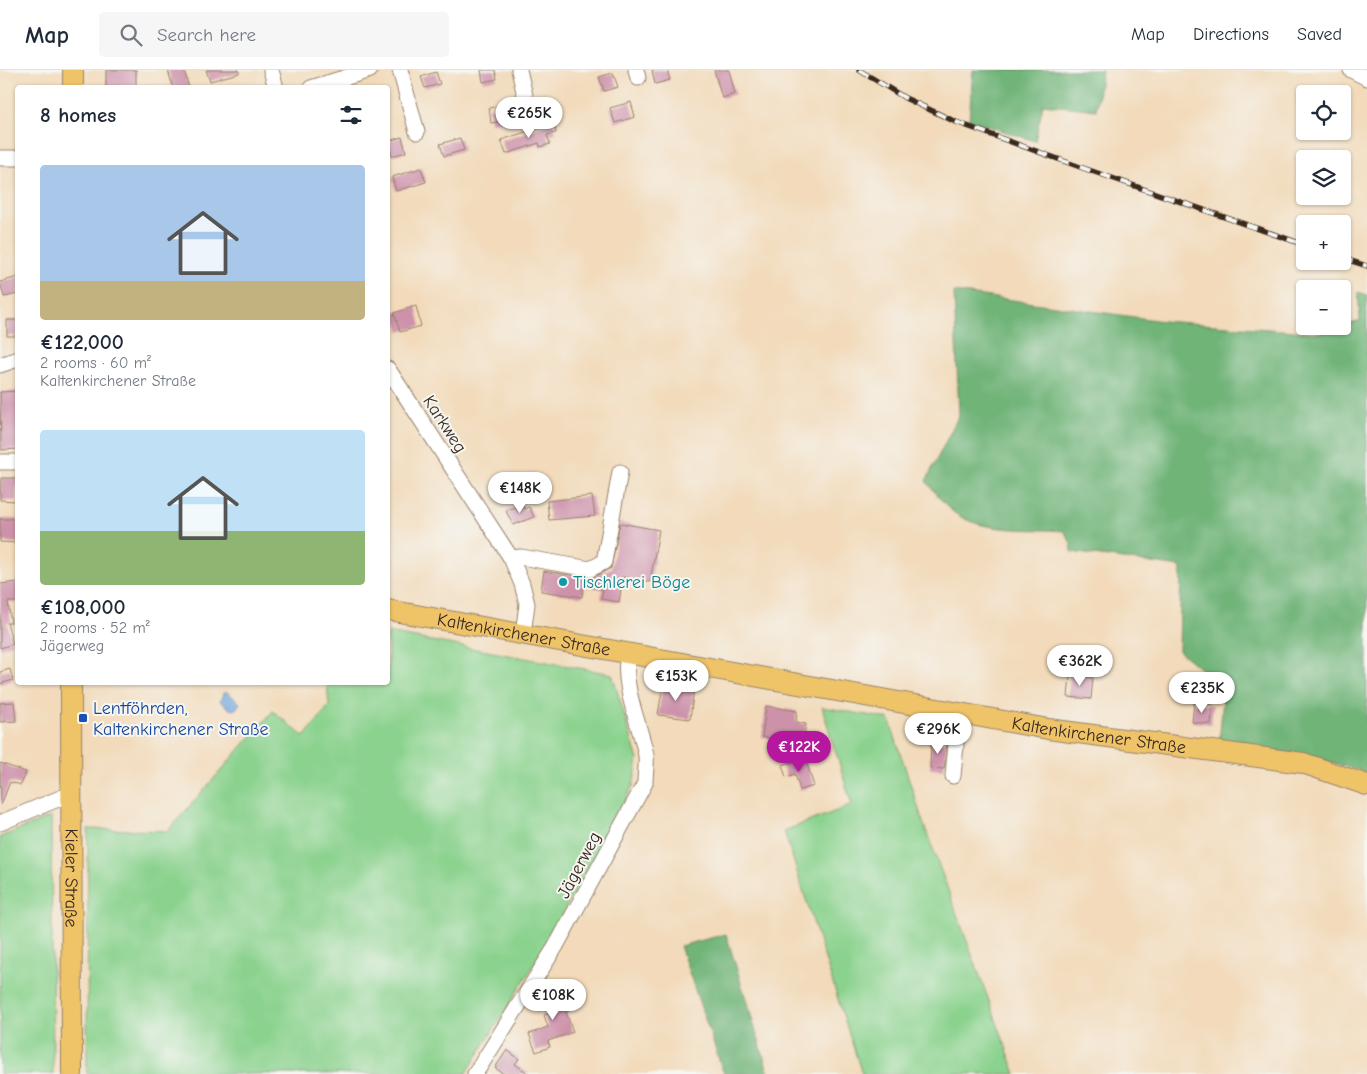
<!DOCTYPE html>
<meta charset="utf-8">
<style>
:root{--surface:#fff;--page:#f6f6f7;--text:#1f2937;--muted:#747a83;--line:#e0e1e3;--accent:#b5179e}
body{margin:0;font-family:"Comic Neue",sans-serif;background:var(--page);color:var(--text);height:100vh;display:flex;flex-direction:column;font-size:19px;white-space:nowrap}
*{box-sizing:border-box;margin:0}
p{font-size:16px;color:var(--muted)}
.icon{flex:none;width:28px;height:28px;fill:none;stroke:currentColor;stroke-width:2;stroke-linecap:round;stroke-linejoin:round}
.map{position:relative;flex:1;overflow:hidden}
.details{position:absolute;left:15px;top:15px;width:375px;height:600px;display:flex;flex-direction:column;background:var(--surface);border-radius:5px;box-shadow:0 1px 4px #0004}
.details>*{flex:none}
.buttons{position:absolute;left:1296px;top:15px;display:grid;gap:10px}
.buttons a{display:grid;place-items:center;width:55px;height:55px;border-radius:5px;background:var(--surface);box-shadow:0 1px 4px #0004;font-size:25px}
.price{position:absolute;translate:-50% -42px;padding:0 11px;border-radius:18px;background:#fff;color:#222;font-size:16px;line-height:32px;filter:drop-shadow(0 1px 2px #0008)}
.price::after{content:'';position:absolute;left:50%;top:30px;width:15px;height:11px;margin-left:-8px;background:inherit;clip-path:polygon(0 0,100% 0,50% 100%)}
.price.on{background:var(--accent);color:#fff}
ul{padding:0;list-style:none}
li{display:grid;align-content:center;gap:10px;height:265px;padding:0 25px}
li span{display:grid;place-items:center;height:155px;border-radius:5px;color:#555}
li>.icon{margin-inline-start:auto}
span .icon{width:90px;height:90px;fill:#fffc;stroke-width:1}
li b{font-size:21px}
h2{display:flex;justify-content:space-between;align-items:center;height:60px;padding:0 25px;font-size:21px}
header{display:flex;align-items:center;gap:30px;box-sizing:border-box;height:70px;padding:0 25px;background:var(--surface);border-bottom:1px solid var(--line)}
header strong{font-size:24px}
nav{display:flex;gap:28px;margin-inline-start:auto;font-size:18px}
.search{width:350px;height:45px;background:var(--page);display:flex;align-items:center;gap:12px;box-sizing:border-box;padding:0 18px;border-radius:5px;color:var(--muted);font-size:19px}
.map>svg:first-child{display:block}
.green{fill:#8ad28d;stroke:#627e56}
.forest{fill:#6fb478;stroke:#556f4b}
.water{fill:#6ea4db;stroke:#54677c}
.building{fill:#cd92aa}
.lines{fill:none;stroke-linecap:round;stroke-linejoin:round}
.minor-casing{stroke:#96826c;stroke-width:17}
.major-casing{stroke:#96826c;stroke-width:22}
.minor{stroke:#fff;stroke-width:15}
.major{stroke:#efc469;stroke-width:20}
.rail-casing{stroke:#3b2a1e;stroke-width:5.5}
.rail{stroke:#f6f6f2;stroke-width:4;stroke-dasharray:11;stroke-linecap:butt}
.culture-dot{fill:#0f9aa8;stroke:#f6f6f2;stroke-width:2}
.transit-dot{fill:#1a4fb4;stroke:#f6f6f2;stroke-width:2}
.labels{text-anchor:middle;stroke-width:4;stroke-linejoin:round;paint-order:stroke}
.street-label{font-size:18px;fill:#3b2a1e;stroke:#f6f6f2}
.culture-label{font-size:18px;fill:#0d838f;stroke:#f6f6f2;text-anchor:start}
.transit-label{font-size:18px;fill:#164399;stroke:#f6f6f2;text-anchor:start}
</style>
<header>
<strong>Map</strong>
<div class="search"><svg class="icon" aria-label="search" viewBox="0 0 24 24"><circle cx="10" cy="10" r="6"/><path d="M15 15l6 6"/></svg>Search here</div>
<nav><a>Map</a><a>Directions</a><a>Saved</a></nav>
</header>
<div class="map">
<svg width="1367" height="1004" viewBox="0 0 1367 1004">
<rect width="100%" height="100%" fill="#f6f6f2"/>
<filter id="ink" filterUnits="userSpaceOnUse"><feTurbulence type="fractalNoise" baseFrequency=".02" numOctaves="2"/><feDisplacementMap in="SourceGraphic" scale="10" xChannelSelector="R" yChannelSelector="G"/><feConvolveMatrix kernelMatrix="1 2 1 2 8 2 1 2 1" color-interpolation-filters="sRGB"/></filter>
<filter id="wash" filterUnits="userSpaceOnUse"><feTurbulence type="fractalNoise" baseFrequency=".0096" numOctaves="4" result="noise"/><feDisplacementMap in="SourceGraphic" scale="20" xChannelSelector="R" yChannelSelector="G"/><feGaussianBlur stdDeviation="1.12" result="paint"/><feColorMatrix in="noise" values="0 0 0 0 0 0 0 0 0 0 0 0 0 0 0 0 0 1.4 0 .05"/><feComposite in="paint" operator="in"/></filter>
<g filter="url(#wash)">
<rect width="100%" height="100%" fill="#f2daba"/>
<!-- green -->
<path class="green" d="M388,563L612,604L638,690L633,716L538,888L466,1004H87L88,759L168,761L273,641L304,667L329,636L327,613L388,612Z
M822,637L889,649L924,755L1016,1004H862L784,761L852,735Z
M51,747L53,1004H0V767Z"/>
<!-- forest -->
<path class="forest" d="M973,0H1102L1096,40L1043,34L1035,71L969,50Z
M954,222L1163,251L1320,263L1360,251L1358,222L1367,225V703L1317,688L1219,673L1224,618L1179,581L1181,497L1072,482L1071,473L1064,461C1030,458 978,464 951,440C942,432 934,421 926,411L959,345Z
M726,864L769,1004H724L680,876Z"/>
<!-- water -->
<path class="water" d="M227,622L240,633L236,639L231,640L220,631L223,623Z"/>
<g id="blocks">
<!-- building -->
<path class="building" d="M106,0H136V18H106Z
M168,0H184L189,18H173Z
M206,0H239V3L210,11Z
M481,0H495L497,9L483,12Z
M652,0H667L670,10L655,14Z
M714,0H729L735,24L722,28Z
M436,2L440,14L425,18L421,7Z
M613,3L618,17L604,21L599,7Z
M631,32L635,47L615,53L610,38Z
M502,35L505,51L491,53L489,38Z
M554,53L556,63L547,65L550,74L540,77L539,73L506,84L501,70Z
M402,67L406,82L392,86L388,71Z
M460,68L464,80L444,86L440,74Z
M421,98L426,112L396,121L392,107Z
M18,207V224L4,227L0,212Z
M416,236L421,256L400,262L394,243Z
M7,250H18V266H7Z
M18,321V379L1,380L0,322Z
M1,408H17L16,431L0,430Z
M592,426L595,446L549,450L547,431Z
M522,434L524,439L529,437L534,447L513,455L506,441Z
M0,449H18V473L0,472Z
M620,453L659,460L650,512L623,507L619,532L601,529L603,519L584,516L582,527L541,521L544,501L589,508L594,507L611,498Z
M18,512V532H8L11,553H7L13,574L0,578V514Z
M10,599L13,610L0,614V602Z
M1070,606L1093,608L1091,629L1068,627Z
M663,615L694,619L690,649L658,645Z
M14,632L16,651L0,652V633Z
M1194,633L1213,635L1211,654L1192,652Z
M766,636L797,641L796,652L806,654L803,673L762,667Z
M931,672L947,673L944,699L930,698Z
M805,688L814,716L800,720L795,704L786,707L782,695Z
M0,693L26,702L21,715L10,712L1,735Z
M562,918L570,940L566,942L573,962L548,971L550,977L536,982L529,964L548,957L544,945L552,943L545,924Z
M507,980L519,989L515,994L529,1004H504L495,998Z"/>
</g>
</g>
<g filter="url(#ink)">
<use href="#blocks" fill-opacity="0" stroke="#96826c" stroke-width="1"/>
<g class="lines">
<defs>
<path id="minor" d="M271,0L276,18
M400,0L417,62
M519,0L529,43
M636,0L638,8
M1351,0L1367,8
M311,18L370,0
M0,88H18
M0,295L18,289
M388,299L511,488L522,514L527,534L523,564
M0,392H18
M511,488L521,487L590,499L604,492L620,402
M953,706L959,643
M0,753L70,724
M475,1004L556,876L645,713C645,704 647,694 646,685C640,654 621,615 628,584"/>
<g id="major">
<path d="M73,18V0"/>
<path id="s1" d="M388,540L1048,659L1303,693L1367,715"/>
<path id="s2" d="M71,612L72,1004"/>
</g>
</defs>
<!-- minor casing -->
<use href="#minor" class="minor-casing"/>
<!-- major casing -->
<use href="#major" class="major-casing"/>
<!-- minor -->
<use href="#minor" class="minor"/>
<!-- major -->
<use href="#major" class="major"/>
<defs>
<path id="rail" d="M859,0L905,28L956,52L1083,98L1305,175
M1342,188L1367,196"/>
</defs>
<!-- rail casing -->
<use href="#rail" class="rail-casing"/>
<!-- rail -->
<use href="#rail" class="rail"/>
</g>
</g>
<!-- markers -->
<circle class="culture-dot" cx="563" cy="512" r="5"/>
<rect class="transit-dot" x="78" y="643" width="10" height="10" rx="2.5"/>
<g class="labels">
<!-- street labels -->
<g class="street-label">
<text transform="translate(445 354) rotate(57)" y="6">Karkweg</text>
<text dy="6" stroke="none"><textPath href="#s1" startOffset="138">Kaltenkirchener Straße</textPath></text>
<text dy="6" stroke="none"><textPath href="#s1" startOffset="722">Kaltenkirchener Straße</textPath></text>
<text transform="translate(579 795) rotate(-62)" y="6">Jägerweg</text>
<text dy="6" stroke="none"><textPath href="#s2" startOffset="196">Kieler Straße</textPath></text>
</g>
<!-- culture labels -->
<g class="culture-label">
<text x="573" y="518">Tischlerei Böge</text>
</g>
<!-- transit labels -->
<g class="transit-label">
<text x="93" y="644">Lentföhrden,<tspan x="93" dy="21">Kaltenkirchener Straße</tspan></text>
</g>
</g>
</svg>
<div class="buttons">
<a><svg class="icon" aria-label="locate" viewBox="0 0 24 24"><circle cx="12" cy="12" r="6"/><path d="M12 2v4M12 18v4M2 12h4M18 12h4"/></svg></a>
<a><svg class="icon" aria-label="layers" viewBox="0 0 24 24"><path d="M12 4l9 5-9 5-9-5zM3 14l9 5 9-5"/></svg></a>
<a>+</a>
<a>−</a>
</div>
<b class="price" style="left:529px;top:69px">€265K</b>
<b class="price" style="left:520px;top:444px">€148K</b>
<b class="price" style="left:1080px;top:617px">€362K</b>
<b class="price" style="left:676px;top:632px">€153K</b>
<b class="price" style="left:1202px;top:644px">€235K</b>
<b class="price" style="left:938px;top:685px">€296K</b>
<b class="price on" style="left:799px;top:703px">€122K</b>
<b class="price" style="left:553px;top:951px">€108K</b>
<section class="details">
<h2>8 homes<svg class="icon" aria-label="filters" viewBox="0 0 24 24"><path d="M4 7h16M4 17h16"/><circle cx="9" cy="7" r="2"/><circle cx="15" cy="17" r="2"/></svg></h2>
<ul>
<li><span style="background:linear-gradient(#a9c7e8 75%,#c2b280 0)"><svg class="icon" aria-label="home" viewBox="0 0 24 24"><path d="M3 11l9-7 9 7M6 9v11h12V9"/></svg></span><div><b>€122,000</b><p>2 rooms · 60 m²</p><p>Kaltenkirchener Straße</p></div></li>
<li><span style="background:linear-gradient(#bfe0f5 65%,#8fb573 0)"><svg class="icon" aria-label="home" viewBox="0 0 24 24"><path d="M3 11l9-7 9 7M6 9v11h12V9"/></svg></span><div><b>€108,000</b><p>2 rooms · 52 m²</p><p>Jägerweg</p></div></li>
</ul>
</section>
</div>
